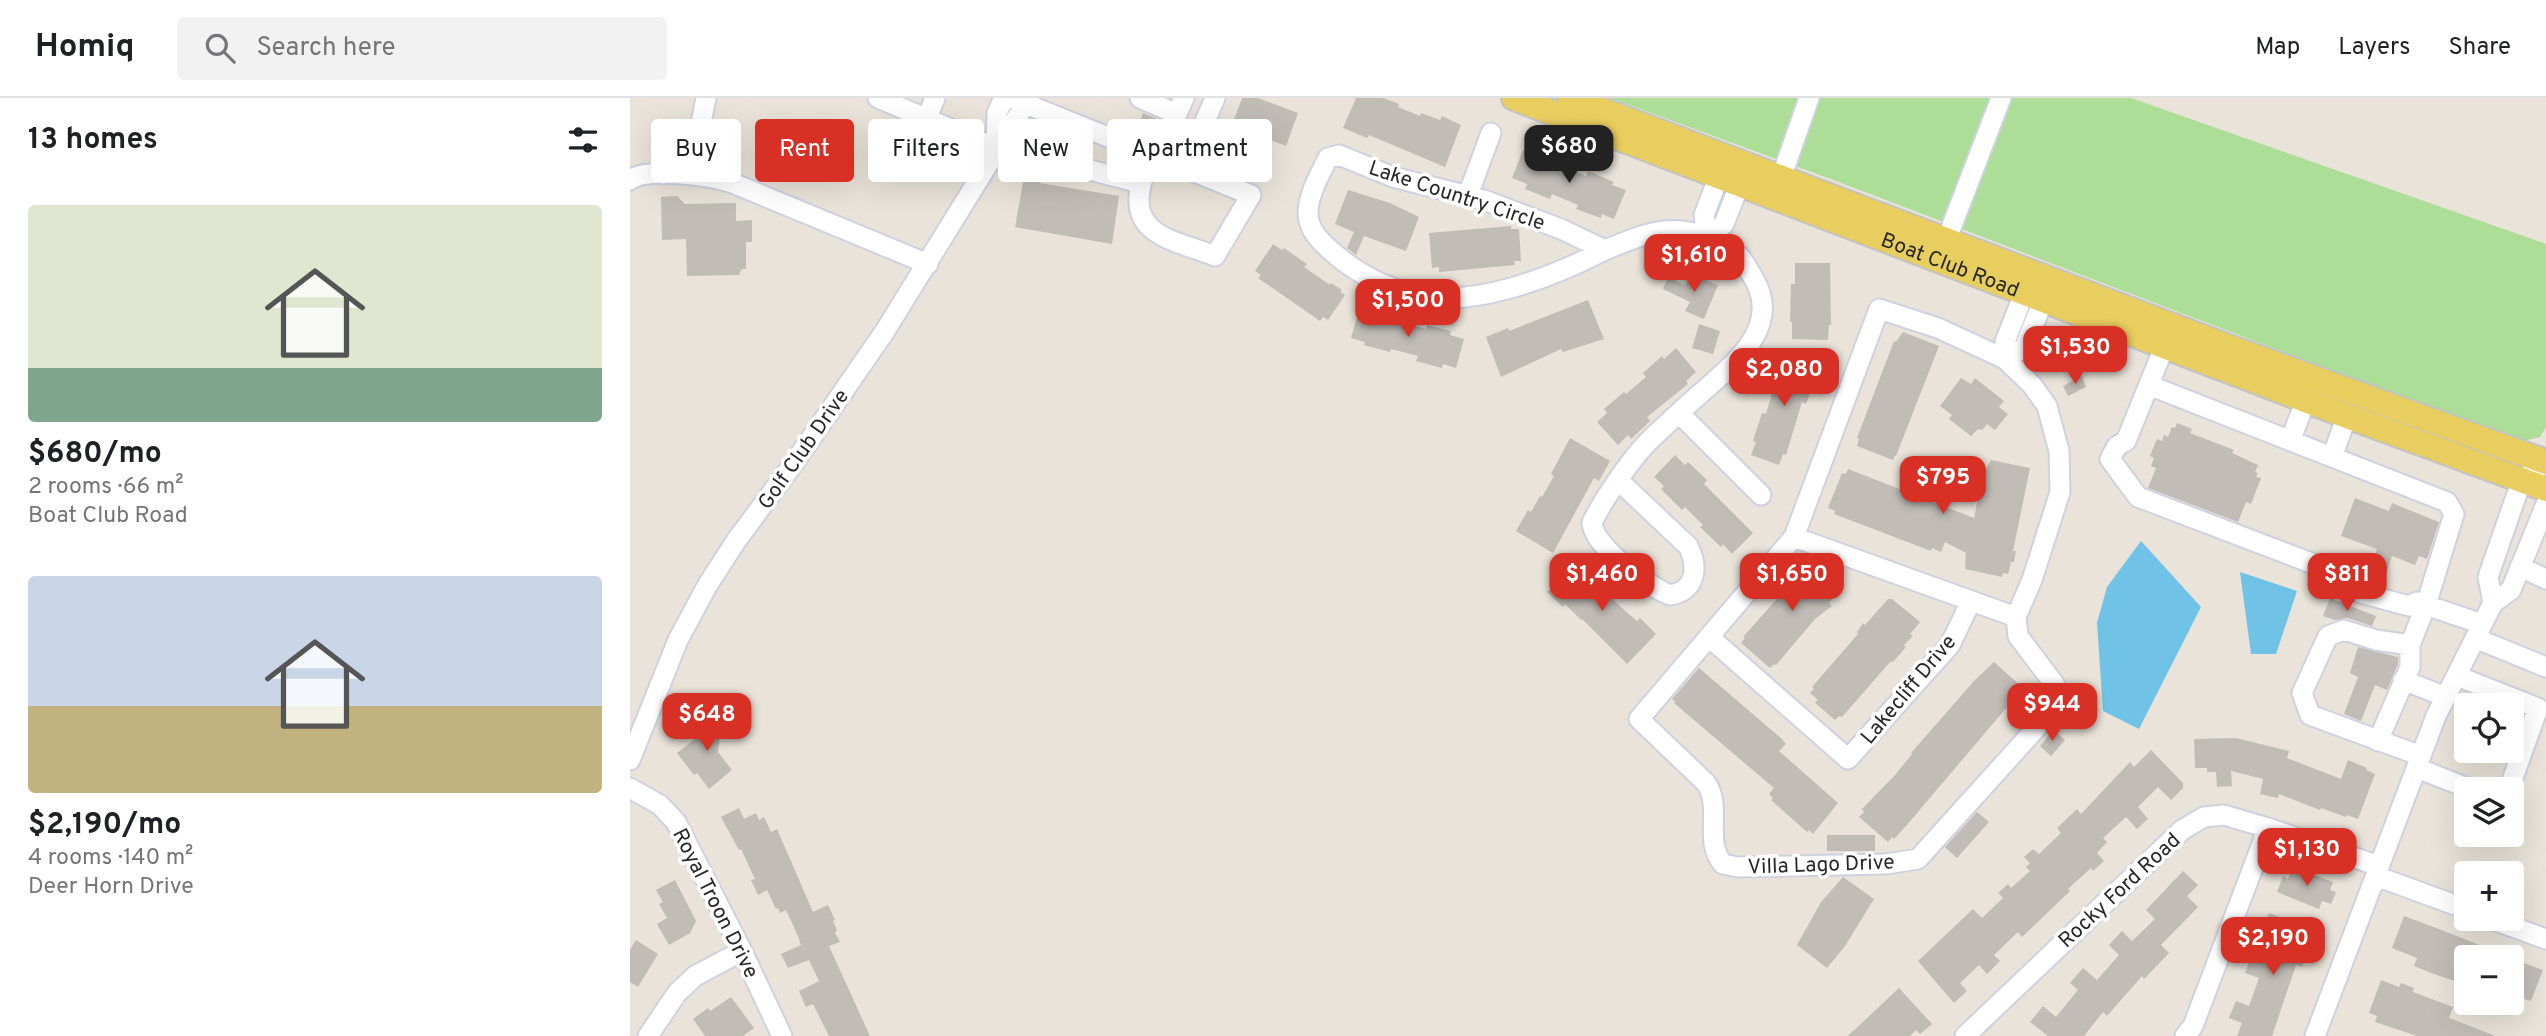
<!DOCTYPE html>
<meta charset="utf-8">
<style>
:root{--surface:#fff;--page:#f2f2f2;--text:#202124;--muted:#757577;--line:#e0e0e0;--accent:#d93025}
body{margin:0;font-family:Overpass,sans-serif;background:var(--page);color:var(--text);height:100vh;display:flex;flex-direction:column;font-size:26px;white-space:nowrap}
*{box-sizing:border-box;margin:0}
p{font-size:23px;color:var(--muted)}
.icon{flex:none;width:38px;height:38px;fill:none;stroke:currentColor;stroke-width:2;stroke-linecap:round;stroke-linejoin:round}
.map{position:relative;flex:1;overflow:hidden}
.drawer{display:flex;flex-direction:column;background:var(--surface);width:630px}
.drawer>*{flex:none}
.top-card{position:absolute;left:21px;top:21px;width:665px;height:63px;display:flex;gap:14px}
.fabs{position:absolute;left:1824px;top:595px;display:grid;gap:14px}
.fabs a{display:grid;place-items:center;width:70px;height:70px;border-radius:7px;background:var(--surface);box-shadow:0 7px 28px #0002;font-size:35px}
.price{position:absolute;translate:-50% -60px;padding:0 16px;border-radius:14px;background:var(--accent);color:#fff;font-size:23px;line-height:46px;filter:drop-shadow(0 2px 4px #0008)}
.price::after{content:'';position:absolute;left:50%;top:42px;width:21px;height:16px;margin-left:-10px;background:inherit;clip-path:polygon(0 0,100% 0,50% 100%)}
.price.on{background:#222;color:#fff}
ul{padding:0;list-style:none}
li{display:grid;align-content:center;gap:14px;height:371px;padding:0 28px}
li span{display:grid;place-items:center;height:217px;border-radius:7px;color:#555}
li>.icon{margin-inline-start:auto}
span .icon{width:126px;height:126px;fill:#fffc;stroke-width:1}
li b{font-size:30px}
h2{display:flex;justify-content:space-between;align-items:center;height:84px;padding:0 28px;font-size:30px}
.chip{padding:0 24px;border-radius:7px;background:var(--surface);box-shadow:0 7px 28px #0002;font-size:24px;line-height:63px}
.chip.on{background:var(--accent);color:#fff}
header{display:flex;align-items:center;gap:42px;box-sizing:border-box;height:98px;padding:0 35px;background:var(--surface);border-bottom:2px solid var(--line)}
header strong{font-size:33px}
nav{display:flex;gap:38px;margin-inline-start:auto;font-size:24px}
.search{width:490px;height:63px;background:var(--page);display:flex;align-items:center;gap:18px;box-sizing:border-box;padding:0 24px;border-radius:7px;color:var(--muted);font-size:26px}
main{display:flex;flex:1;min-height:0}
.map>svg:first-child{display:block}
.green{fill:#adde97}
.water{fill:#70c3e7}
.building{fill:#c1bcb6}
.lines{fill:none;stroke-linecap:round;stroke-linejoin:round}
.minor-casing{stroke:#ced1e0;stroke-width:23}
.major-casing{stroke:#c3c3c3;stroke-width:28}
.minor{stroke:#fff;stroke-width:19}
.major{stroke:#e8cd5f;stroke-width:24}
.labels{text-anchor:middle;stroke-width:7;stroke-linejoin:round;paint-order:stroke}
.street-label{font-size:21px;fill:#272727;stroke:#fff}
</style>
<header>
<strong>Homiq</strong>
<div class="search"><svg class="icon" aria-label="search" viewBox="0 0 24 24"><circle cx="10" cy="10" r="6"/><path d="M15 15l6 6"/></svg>Search here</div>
<nav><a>Map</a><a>Layers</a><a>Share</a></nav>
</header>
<main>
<section class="drawer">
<h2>13 homes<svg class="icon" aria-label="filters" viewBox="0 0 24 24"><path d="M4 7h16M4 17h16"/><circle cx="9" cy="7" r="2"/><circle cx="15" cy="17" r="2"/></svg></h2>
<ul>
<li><span style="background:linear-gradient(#dfe7d0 75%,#7fa58c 0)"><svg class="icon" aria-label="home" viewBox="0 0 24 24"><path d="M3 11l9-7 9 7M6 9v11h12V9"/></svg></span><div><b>$680/mo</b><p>2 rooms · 66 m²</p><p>Boat Club Road</p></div></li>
<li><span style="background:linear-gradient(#c9d6e8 60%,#c2b280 0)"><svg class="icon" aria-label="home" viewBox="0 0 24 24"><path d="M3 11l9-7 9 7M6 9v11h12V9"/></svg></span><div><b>$2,190/mo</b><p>4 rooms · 140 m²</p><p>Deer Horn Drive</p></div></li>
</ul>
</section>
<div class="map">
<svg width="1916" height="938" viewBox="0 0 1916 938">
<rect width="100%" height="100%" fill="#e9e3d9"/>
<!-- green -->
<path class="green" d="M980,0H1501L1916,146V329L1910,339L1889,344L1206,83Z"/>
<!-- water -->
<path class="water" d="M1511,443L1571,509L1509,631L1473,613L1467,525L1477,489Z
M1610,474L1667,493L1646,556H1621Z"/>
<!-- building -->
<path class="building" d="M612,0H628L668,15L656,48L602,27Z
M726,0H753L769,6L768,9L790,18L791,15L810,22L812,18L831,27L815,69L739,37L737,40L713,30Z
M513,15L536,25L533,33L510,24Z
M893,52L906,58L907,55L933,65L932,68L956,78L958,73L984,84L982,87L996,92L984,121L972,116L971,120L946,111L948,107L922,96L920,101L895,91L897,86L882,80Z
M395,73L411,76L410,85L489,98L482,146L385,129Z
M718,92L760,105L789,119L776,153L734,138L726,157L717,150L724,134L705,126Z
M47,98L55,106L106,105V123L122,122V144H116V171H112L109,177L57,178L56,141L32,142L31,99Z
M881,128V131H889L891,163H884L885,167L809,174V169L802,170L799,135Z
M643,146L652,152L654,150L677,166L674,169L700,187L701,185L712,192L710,194L715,197L698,222L693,219L690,223L628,180L631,177L625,173Z
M1165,165H1200L1201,227H1199L1198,242L1162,241V224H1160L1161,186H1165Z
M1060,176L1088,187L1074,221L1055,213L1060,204L1033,191L1038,179L1055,187Z
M958,202L974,241L933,254L931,251L871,279L856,239L878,230L879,233Z
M729,212L744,216L745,212L769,219L768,223L796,231L797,227L821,233L820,237L834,241L826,270L813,266L812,270L786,263L788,258L761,251L760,254L734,247L735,244L721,240Z
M1069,226L1090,233L1083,256L1062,250Z
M1273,234L1309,248L1266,358L1265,357L1263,362L1227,348L1229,341L1227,340L1264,243L1266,244Z
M1046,250L1066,274L1056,283L1058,286L1017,319L1020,323L1001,341L998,337L988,347L967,324L977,315L974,311L994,294L996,296L1016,279L1013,275L1032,258L1034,261Z
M1160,254L1188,264L1183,277L1186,278L1176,306L1172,304L1156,357L1153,356L1149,367L1121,357L1126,344L1123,343L1132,315L1136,316L1151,265L1155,266Z
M1452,278L1456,289L1438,298L1433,288Z
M1331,280L1341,286L1345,280L1374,303L1369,309L1378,316L1365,332L1357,326L1352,332L1348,331L1341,338L1319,321L1322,317L1310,308Z
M1547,325L1562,331L1560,335L1604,352L1602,355L1628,367L1625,374L1628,375L1626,379L1631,380L1621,406L1616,404L1608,424L1518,390L1526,370L1521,368L1524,360L1520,358L1527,341L1532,343L1534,337L1538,339L1542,329L1545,330Z
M940,340L980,363L969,383L964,380L923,455L886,433L898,412L901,414L910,398L912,399L924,378L921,376Z
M1045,357L1055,367L1058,364L1077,382L1074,386L1123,435L1102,456L1093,446L1091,449L1070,429L1073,427L1055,409L1052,412L1031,391L1034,388L1024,379Z
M1361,362L1400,370L1383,453H1386L1384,464H1381L1378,476L1373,475L1372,479L1335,471L1336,455L1315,444L1311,454L1302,450L1301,453L1204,416L1205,413L1198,410L1212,375L1216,376L1218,371L1344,420L1354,371H1356Z
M1725,400L1759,413L1762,405L1809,424L1797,461L1789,458L1785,467L1762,458L1752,488L1737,484L1747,451L1711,438Z
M1184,463L1213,488L1199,505L1202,508L1185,521L1146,567L1144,566L1140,570L1111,545L1115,540L1113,539L1163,483L1151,473L1158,465L1170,475Z
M946,465L992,510L1007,523L1010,520L1026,536L997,566L952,521L951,522L935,506L933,509L917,494Z
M1700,500L1746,518L1742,528L1718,520L1705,522L1693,518Z
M1258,501H1262L1290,524L1280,536L1283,538L1274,547L1276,549L1263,564H1260L1212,619L1209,618L1205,622L1185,605L1188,602L1180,595L1184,591L1182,589L1228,536L1227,534L1233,525L1235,527Z
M1728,549L1768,559V566L1757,592L1745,587L1731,623L1714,616L1728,579L1720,575Z
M1364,564L1391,588L1380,600L1383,602L1276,728L1264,741L1262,739L1258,744L1229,719L1234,714L1232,711L1265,677L1282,656L1281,655L1344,583Z
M1069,570L1151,640L1156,646L1149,653L1208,705L1183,736L1179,732L1177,734L1141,702L1143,700L1139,696L1144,690L1044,605L1045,603L1042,601Z
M73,617L92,619L88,654L102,672L79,691L67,675L64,677L47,655L70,637Z
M1423,632L1435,642L1421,658L1410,648Z
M1606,640L1659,653L1657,660L1711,681L1718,662L1737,670L1736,672L1745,676L1728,721L1717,717L1716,719L1691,710L1690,712L1649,696L1648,700L1630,696L1633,681L1601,673L1602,688L1587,689L1586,674H1577V670H1565L1564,641Z
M1521,652L1553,685V690L1541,702L1528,689L1508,709L1518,721L1507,731L1496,719L1473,740L1477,744L1467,755L1474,763L1463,773L1461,770L1438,791L1440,793L1392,839L1388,834L1364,857L1370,863L1357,876L1349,867L1330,885L1337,893L1324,905L1288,863L1343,811L1352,820L1373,800L1368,795L1378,786L1381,790L1400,773L1396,769L1400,765L1394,759L1403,751L1409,756L1431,735L1427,730L1447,711L1451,716L1500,664L1504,669Z
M109,710L114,721L126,715L129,722L134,719L141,734L147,731L183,814L198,807L205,822L203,823L207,832L205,835L210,844L199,848L240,938H199L183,906L176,909L169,893L189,883L179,862L158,870L151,856L171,847L168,838L156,812L150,815L148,810L146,811L137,792L128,797L121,782L125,781L111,751L109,752L91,719Z
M1347,714L1359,724L1327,760L1315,749Z
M1197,737H1245V753H1197Z
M1663,769L1703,784L1700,792L1706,794L1701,806L1692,803L1689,811L1647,794L1653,778L1658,781Z
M1553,773L1568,787L1557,798L1568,809L1531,847L1539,855L1514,881L1512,878L1477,918L1473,914L1454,938H1418L1400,924L1413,908L1426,919L1448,892L1440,885L1453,870L1467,882L1489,857L1479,847L1492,833L1502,843L1525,821L1516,812Z
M1213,779L1244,801L1215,848L1197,870L1167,847L1191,804Z
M45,782L66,823L60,835L39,847L27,826L37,820L29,806L33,804L26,792Z
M1639,815L1686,833L1672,869L1666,867L1642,938H1607L1612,925L1599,920L1606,903L1619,908L1629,880L1615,875L1621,859L1637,865L1648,837L1633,831Z
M1774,818L1809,831L1880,859H1836V882L1826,879L1825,883L1804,876L1784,868L1787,860L1762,850Z
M6,842L28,856L8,889L0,884V852Z
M1881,860L1913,872L1901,903L1881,897Z
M1751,882L1769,889L1771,885L1784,890L1783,894L1823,909L1819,920L1866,938H1787L1745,924L1747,918L1739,915Z
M1269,890L1302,926L1290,936L1286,932L1280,938H1218Z
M101,899L124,930L113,938H75L63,921L78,910L80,913Z"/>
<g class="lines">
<defs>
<path id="minor" d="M248,0L366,50
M381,0L555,70L585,0
M510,0L547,16L554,0
M297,20L305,0
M442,26L430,64L502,83H512L517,72
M69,35L100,84
M366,49L367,15L374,0
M709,57L763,79L854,102L931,131L975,152C932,174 884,194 835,199C784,205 735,184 699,151C688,141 678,130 678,115C678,97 690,76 698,60Z
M1108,64L1110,85L1094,126L1077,140L1074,117L1089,78Z
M33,76L69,35L76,0
M1151,80L1179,0
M0,82C16,69 79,78 100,84L298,166
M512,83C496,138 545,142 585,158L621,97L555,70
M838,97L861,35
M1316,143L1371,0
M975,152C1023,132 1049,122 1097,148C1110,155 1117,169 1124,181C1152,229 1104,266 1071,295C1053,311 1034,328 1016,346C1000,363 972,403 962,425C964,449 1018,488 1040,497C1066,493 1069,469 1058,448L989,383
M1249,211L1308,230L1375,261L1402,287L1417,308L1429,353L1430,394L1402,482L1386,519L1388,538L1425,587V600L1409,627L1288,761L1256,766L1108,769L1093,766C1073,743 1093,710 1076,685L1009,621L1164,439Z
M1535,247L1496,343L1487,348L1480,361L1508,399L1710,476L1731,495L1779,508L1787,504L1852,526
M1375,261L1394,250L1414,201V189
M1375,261V244L1395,193L1404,187
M1521,288L1702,359
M1049,315L1131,397
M1717,318L1702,359L1817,404L1824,416L1796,507L1780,547V569L1748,643
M1660,343L1676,302
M1164,439L1386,519
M1890,469L1916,481
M1863,505L1858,479L1883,407L1892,382L1916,364
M1079,539L1218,661L1320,547L1341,503
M1845,540L1916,569
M1780,547L1746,542L1714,532L1698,538L1672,595L1680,617L1791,658
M1827,578L1908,610L1879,691
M1773,582L1816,599
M0,662L48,542L77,488L106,443L166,362L255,233L399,0
M1787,670L1840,691
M0,690L30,707L46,724L112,853L152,938
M1746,778L1836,811
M1861,821L1916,841
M18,938L47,895L65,878L112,853
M1335,938L1552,732L1574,719L1594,717L1638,730L1749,768
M1555,938L1563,928L1638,730
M1685,938L1806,618L1863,505L1881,492L1916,406"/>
<g id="major">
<path id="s1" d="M884,0L1717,318L1916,391"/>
<path d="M940,0L1599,249L1916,364"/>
</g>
</defs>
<!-- minor casing -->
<use href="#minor" class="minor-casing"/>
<!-- major casing -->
<use href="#major" class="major-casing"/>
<!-- minor -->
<use href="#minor" class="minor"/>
<!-- major -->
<use href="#major" class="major"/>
</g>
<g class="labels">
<!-- street labels -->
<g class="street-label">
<text transform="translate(827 97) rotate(18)" y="7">Lake Country Circle</text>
<text dy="7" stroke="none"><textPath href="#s1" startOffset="467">Boat Club Road</textPath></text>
<text transform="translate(173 351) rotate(-55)" y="7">Golf Club Drive</text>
<text transform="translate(1278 591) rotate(-50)" y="7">Lakecliff Drive</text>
<text transform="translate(1191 766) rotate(-2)" y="7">Villa Lago Drive</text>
<text transform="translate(1489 792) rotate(-43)" y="7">Rocky Ford Road</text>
<text transform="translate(86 805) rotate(63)" y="7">Royal Troon Drive</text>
</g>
</g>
</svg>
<div class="fabs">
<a><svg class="icon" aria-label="locate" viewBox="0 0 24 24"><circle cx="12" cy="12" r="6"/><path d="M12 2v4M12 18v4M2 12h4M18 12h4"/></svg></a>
<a><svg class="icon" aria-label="layers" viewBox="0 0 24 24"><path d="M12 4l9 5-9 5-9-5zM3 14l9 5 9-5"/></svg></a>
<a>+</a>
<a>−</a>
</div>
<b class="price on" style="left:939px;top:87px">$680</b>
<b class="price" style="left:1064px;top:196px">$1,610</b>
<b class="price" style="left:778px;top:241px">$1,500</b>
<b class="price" style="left:1445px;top:288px">$1,530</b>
<b class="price" style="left:1154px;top:310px">$2,080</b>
<b class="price" style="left:1313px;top:418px">$795</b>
<b class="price" style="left:972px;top:515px">$1,460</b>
<b class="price" style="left:1162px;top:515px">$1,650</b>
<b class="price" style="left:1717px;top:515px">$811</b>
<b class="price" style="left:1422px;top:645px">$944</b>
<b class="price" style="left:77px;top:655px">$648</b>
<b class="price" style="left:1677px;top:790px">$1,130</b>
<b class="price" style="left:1643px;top:879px">$2,190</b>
<div class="top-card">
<a class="chip">Buy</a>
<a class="chip on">Rent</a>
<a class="chip">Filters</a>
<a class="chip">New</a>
<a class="chip">Apartment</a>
</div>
</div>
</main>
